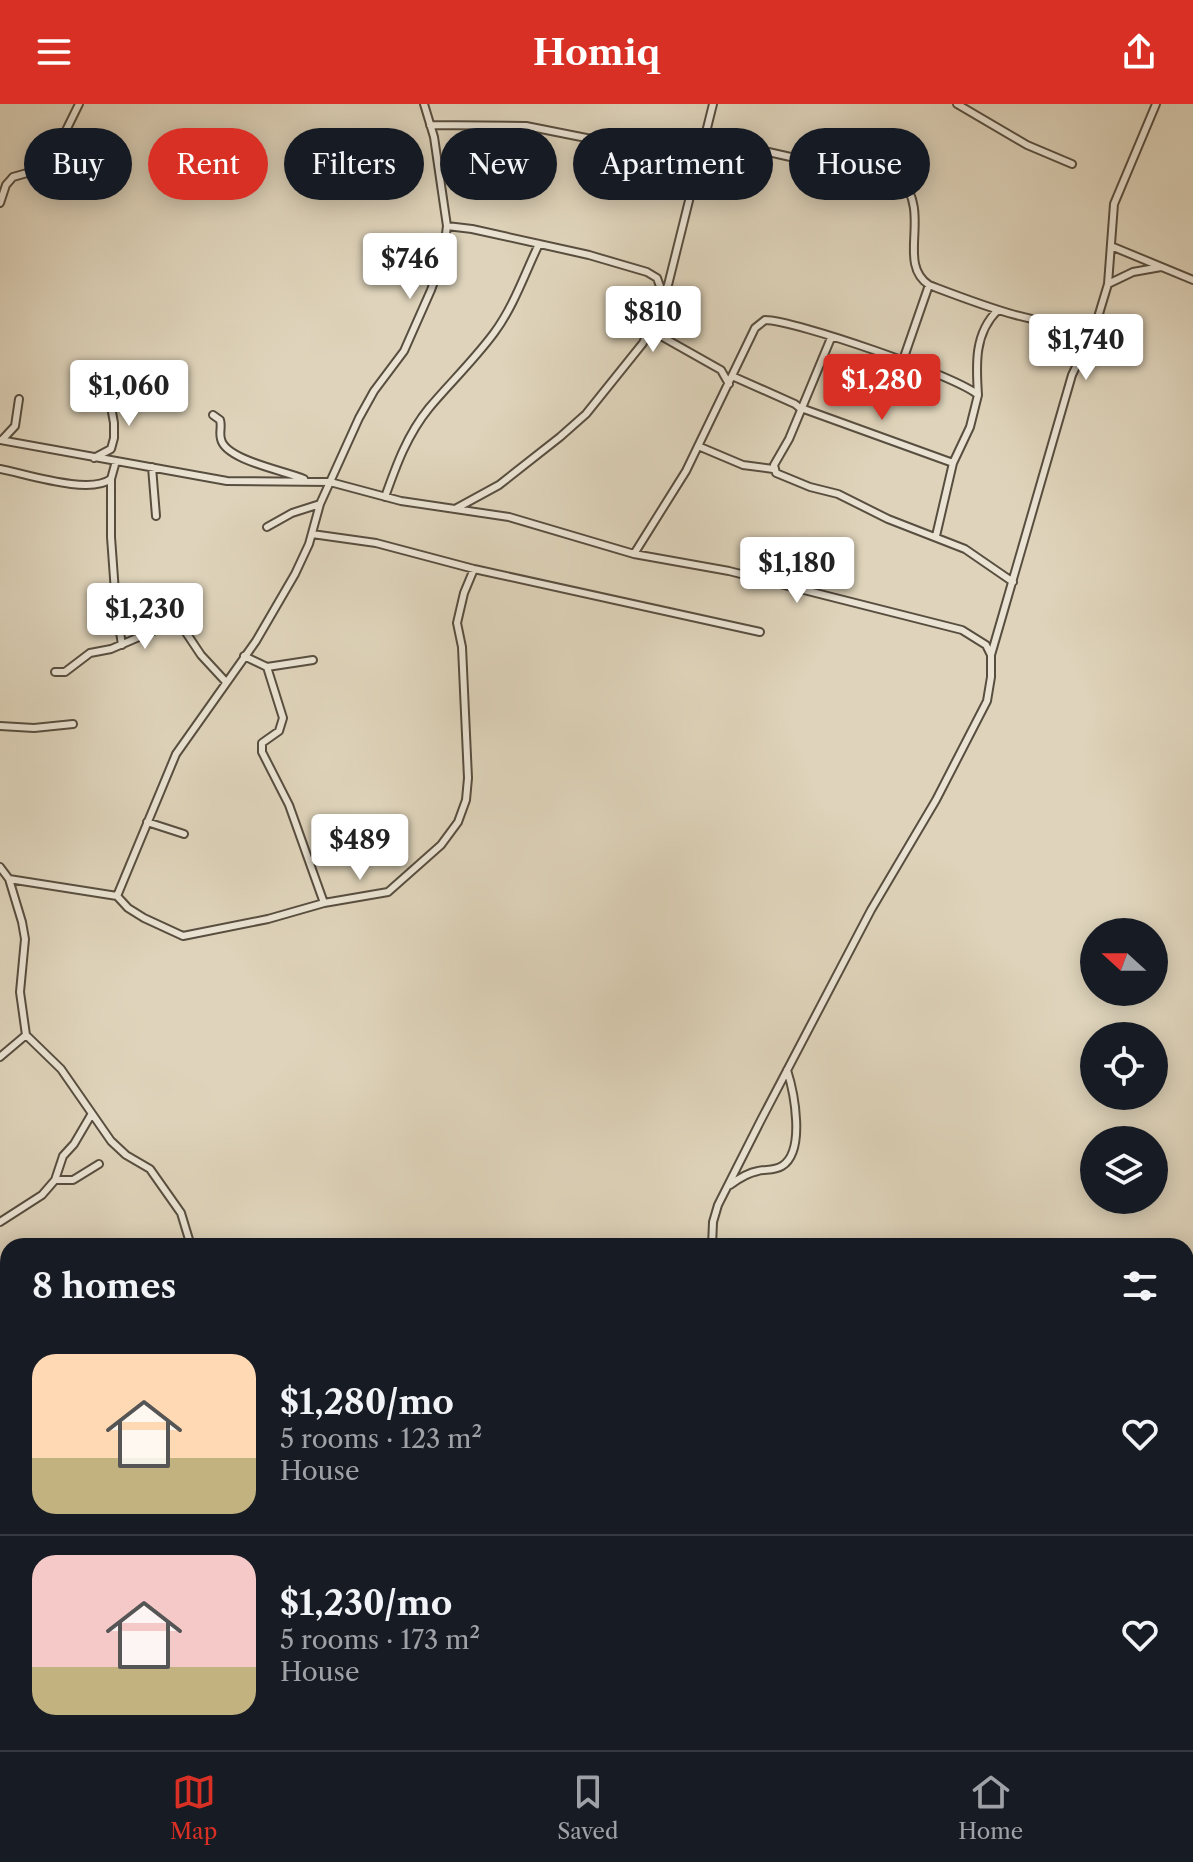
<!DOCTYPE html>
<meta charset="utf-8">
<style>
:root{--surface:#171b24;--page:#242831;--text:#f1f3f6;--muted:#9ea1a6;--line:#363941;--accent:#d93025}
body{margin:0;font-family:"Libre Caslon Text",serif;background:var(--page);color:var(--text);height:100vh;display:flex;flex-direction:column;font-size:30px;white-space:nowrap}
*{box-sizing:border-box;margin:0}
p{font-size:26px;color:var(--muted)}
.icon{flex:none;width:44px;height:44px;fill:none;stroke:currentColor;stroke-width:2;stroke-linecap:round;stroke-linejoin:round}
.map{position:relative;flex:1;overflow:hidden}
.sheet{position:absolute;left:0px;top:1134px;width:1194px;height:512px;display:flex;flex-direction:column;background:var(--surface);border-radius:24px 24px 0 0;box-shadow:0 4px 20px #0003}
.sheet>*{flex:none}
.banner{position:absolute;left:24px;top:24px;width:1146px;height:72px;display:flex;gap:16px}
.needle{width:52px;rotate:291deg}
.buttons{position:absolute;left:1080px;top:814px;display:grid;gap:16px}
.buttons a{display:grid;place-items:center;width:88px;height:88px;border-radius:50%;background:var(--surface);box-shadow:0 4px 20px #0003;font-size:40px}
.price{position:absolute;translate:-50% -68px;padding:0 18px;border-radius:8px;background:#fff;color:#222;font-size:26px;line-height:52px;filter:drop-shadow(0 2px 4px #0008)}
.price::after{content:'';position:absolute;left:50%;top:48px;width:24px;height:18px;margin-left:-12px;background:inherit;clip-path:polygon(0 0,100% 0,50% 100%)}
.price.selected{background:var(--accent);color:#fff}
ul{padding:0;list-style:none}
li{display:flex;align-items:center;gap:24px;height:200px;padding:0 32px}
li+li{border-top:2px solid var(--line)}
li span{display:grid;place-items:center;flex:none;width:224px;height:160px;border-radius:24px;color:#555}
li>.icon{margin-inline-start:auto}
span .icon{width:96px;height:96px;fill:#fffc;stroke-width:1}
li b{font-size:34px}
h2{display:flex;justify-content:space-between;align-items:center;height:96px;padding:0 32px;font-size:34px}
.pill{padding:0 28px;border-radius:36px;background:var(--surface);box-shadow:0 4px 20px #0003;font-size:28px;line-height:72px}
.pill.selected{background:var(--accent);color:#fff}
header{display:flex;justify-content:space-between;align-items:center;height:104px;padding:0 32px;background:var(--accent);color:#fff;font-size:36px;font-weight:800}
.menu{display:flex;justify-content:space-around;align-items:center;height:112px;border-top:2px solid var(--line);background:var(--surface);font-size:22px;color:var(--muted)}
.menu a{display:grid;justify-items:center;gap:4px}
.menu .selected{color:var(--accent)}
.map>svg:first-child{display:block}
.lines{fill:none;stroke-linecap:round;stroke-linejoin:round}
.street-casing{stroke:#584e3f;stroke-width:10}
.highway-casing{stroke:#2b2116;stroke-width:16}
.street{stroke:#eae3d3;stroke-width:6}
.highway{stroke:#dfd4bb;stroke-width:12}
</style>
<header><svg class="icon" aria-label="menu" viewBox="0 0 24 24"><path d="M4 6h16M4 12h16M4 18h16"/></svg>Homiq<svg class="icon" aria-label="share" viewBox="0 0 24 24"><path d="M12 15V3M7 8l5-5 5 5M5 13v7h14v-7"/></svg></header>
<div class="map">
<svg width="1193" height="1646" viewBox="0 0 1193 1646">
<rect width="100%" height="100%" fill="#dfd4bb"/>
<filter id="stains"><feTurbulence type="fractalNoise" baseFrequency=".0025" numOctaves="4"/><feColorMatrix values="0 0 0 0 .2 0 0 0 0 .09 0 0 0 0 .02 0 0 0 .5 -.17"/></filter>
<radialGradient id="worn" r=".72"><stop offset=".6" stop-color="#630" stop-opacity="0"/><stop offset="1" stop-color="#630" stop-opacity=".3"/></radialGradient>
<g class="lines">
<defs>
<path id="street" d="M957,0L1027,41L1072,60
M430,21L526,22L697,56
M702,41L724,50L764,47L795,54L803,50L806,44
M901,75C932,110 896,159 929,181C982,201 1037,223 1095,223
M0,99L6,81L13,73L48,63L79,0
M447,122L472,125L589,151L647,168L657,174L662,188
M1111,142L1193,176
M1108,180L1133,168L1161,163
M654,215L659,231L721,266L729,280
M831,234L789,335L774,361L776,369L810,383L838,390L888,415L965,445L1013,478
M903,256L929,181
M732,272L795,300L801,305
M978,291C976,261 974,229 998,206
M801,304L953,359
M213,311L220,316C222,322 219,329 221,335C225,356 286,367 304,375
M0,336L227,377L330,378L401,397L509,413L634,450L729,467L962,526L986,541L991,551V573L987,597L936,696L871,806L761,1016L718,1101L713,1118L712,1142
M2,336L15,322L19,295
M698,342L743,361L773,365
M94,354L111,345L114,334V319L105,270
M152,363L156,412
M0,365C27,370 89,391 111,375L116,357
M111,375V433L116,502L122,541
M385,393C396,362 407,331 429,304C450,279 474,256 494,229C514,202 525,169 539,140
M457,404L499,381L560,333L586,310L643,239L668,181L713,0
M267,423L292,409L320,400
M312,430L376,439L474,465L760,528
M634,450L686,367L755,224L765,216C794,216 957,272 978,291L970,323L953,359L936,432
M991,551L1072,271L1095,223L1108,180L1114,100L1156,0
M244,552L267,563L283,614L279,627L262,639V648L289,701L324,799
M267,563L313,556
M55,568H65L90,549L111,545L172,519L185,527L201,551L226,578
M0,622L34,624L73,620
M147,718L184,730
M0,763L9,775L117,792L128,804L144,814L183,832L268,815L324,799L388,788L441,741L458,718L466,696L468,674L462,543L457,519L464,489L474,465
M9,775L22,818L25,835L20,888L26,931L61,965L111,1037L126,1051L150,1065L181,1109L191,1142
M117,792L176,650L256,537L295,470L309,440L320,400L359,314L374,287L404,247L431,186L443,153L447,122L434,33L424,0
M0,953L26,931
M55,1076H73L99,1060
M730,1081C738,1075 747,1069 758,1067C766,1065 774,1067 782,1062C806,1047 794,988 787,966
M0,1118L42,1091L55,1076L63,1052L74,1040L91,1011
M5,1303L8,1309
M1186,1358L1193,1368
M0,1376L8,1377
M0,1616L8,1620
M163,1638L167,1646
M44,1646L95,1638"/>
<path id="highway" d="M1186,1204L1193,1203
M0,1523L8,1519"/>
</defs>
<!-- street casing -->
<use href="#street" class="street-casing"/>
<!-- highway casing -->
<use href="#highway" class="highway-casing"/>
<!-- street -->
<use href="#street" class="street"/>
<!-- highway -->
<use href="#highway" class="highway"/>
</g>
<rect width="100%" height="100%" filter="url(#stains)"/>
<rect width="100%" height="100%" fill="url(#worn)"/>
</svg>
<div class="buttons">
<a><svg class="needle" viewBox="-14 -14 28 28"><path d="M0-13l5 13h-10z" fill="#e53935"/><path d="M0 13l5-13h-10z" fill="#9ea1a6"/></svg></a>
<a><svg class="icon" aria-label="locate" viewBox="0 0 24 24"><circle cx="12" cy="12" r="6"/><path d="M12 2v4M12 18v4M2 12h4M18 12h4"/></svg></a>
<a><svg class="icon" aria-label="layers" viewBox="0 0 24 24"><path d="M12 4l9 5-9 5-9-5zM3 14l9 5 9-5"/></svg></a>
</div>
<b class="price" style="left:410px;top:197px">$746</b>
<b class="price" style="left:653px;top:250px">$810</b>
<b class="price" style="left:1086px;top:278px">$1,740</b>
<b class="price selected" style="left:882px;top:318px">$1,280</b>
<b class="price" style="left:129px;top:324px">$1,060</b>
<b class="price" style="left:797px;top:501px">$1,180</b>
<b class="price" style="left:145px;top:547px">$1,230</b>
<b class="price" style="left:360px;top:778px">$489</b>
<div class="banner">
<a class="pill">Buy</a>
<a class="pill selected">Rent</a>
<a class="pill">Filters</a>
<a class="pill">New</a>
<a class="pill">Apartment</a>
<a class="pill">House</a>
</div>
<section class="sheet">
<h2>8 homes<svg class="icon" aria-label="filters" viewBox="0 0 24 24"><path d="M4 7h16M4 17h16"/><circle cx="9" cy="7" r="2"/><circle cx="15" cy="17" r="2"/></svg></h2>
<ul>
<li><span style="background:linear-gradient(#ffd9b3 65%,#c2b280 0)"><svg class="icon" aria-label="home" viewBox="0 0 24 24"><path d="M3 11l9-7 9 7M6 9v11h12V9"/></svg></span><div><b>$1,280/mo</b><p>5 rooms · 123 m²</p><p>House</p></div><svg class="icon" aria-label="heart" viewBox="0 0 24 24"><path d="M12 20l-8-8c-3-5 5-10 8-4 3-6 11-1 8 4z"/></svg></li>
<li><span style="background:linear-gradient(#f6c9c9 70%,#c2b280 0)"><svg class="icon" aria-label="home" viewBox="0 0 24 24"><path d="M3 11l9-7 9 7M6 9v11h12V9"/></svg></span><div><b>$1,230/mo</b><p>5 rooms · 173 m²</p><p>House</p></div><svg class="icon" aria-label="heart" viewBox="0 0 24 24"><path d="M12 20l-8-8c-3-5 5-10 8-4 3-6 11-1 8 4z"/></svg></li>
</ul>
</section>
</div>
<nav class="menu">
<a class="selected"><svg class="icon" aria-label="map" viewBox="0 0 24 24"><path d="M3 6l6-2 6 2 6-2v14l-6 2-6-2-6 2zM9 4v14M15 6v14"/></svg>Map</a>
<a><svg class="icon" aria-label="saved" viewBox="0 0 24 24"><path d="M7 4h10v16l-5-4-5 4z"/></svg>Saved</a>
<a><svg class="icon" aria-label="home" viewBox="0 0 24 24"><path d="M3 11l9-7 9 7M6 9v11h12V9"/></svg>Home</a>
</nav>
